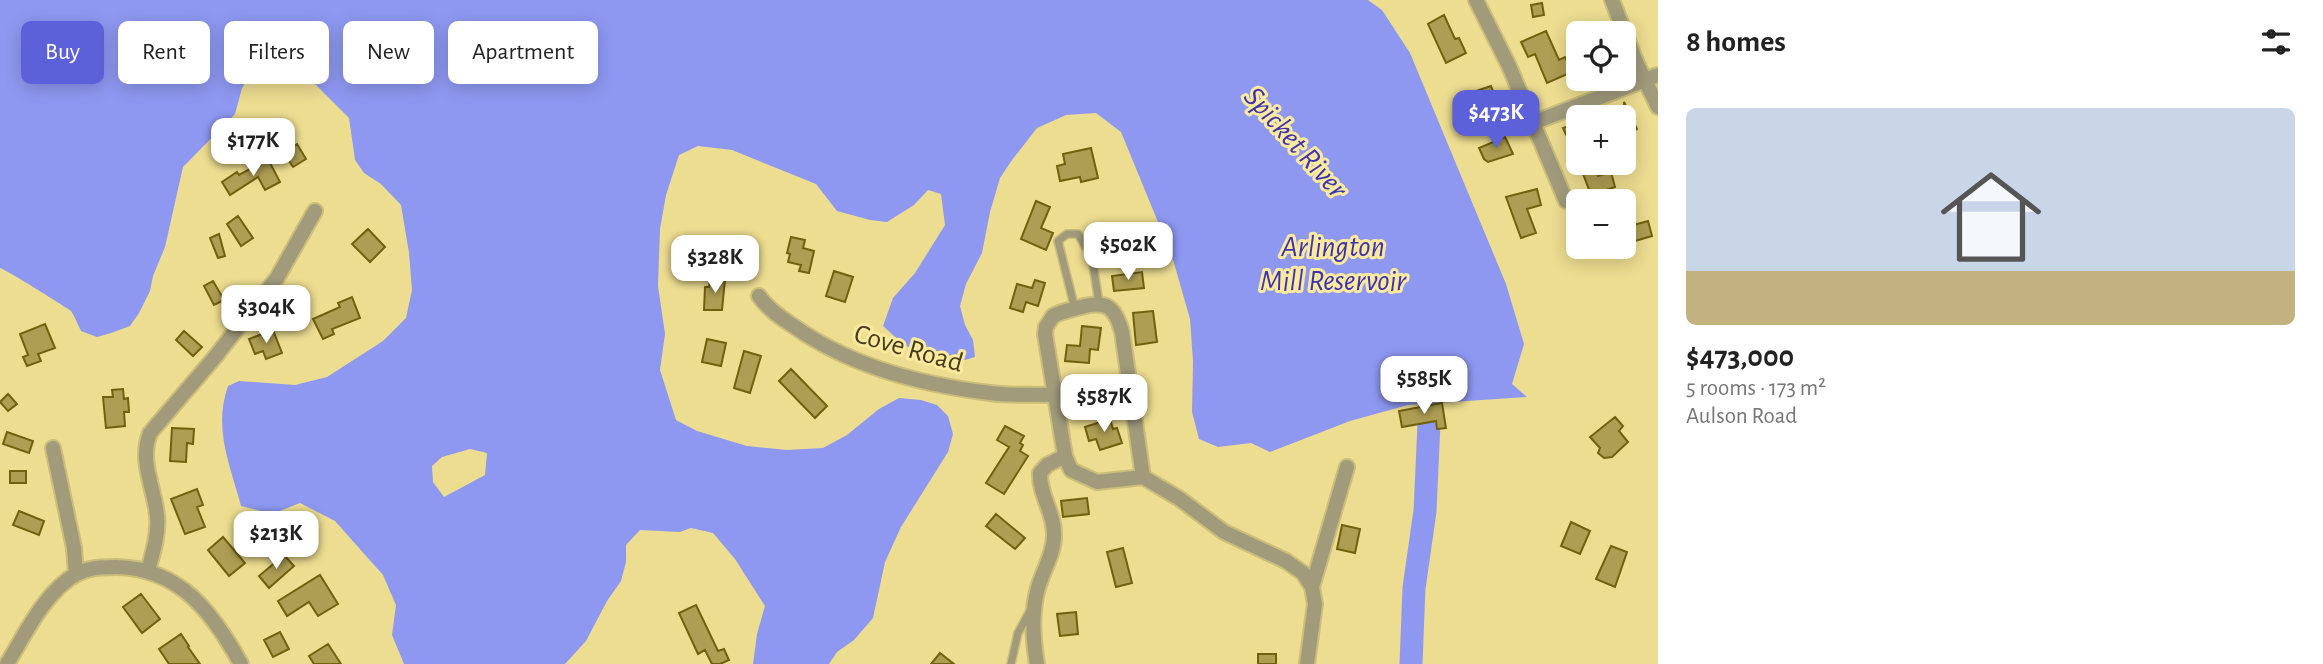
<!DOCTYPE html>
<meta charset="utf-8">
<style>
:root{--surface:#fff;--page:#f6f6f6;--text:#222;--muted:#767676;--line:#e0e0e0;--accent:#5d61d9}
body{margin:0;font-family:"Alegreya Sans",sans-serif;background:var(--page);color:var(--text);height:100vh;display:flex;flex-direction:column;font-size:26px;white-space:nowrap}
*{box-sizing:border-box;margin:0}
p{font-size:23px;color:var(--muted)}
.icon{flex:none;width:38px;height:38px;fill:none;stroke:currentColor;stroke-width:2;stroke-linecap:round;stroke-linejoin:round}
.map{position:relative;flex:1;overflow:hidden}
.sheet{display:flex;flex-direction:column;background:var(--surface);width:665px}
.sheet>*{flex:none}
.hud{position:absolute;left:21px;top:21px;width:665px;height:63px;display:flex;gap:14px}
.tools{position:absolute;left:1566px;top:21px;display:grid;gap:14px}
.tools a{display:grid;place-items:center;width:70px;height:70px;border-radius:10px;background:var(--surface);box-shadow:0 4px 18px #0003;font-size:35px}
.price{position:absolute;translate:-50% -60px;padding:0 16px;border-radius:14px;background:#fff;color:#222;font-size:23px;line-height:46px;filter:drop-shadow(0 2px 4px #0008)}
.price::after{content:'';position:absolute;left:50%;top:42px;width:21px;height:16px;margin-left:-10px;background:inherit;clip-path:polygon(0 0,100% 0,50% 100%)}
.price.selected{background:var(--accent);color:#fff}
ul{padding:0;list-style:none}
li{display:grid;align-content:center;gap:14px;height:371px;padding:0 28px}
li+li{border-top:2px solid var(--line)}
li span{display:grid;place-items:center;height:217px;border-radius:10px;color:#555}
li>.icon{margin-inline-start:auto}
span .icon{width:126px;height:126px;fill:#fffc;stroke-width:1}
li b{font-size:30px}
h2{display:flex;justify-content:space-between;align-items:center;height:84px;padding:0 28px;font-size:30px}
.tag{padding:0 24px;border-radius:10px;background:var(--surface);box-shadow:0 4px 18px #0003;font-size:24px;line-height:63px}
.tag.selected{background:var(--accent);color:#fff}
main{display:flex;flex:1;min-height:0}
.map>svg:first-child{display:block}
.water{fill:#8e98f1;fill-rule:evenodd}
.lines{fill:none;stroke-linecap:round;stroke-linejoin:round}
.river{stroke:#8e98f1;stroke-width:23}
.building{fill:#ae9e53;stroke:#71610d;stroke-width:2}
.lane-casing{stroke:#cbbd7a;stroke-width:10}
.street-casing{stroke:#cbbd7a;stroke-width:18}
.lane{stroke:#a19b7c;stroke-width:7}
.street{stroke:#a19b7c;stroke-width:14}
.labels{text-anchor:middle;stroke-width:6;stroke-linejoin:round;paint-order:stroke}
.street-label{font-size:28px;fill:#443d1e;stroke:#fbea9d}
.water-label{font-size:30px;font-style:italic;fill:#3c33b2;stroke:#fbea9d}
</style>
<main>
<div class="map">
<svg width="1658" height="664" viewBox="0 0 1658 664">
<rect width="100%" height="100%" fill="#eddd91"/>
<!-- water -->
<path class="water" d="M0,0H1368L1382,10L1410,53L1506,284L1524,344L1512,384L1527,397L1408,405L1350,421L1270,452L1251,443L1218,447L1199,439L1192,412L1193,361L1190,319L1172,256L1121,132L1096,113L1066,115L1037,128L1012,160L1000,178L990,212L982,253L966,284L960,306L965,325L973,340L975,357L965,360L905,346L883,326L893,298L915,273L945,225L941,194L928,190L914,205L887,222L870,220L837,211L816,184L732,150L698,146L679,155L666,195L660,229L658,286L665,334L660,370L676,420L697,431L747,446L787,450L823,448L847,435L879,409L899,398L921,400L937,405L948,416L953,434L948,452L901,527L885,562L873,618L854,640L837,652L829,664H753L757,634L765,606L735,559L713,533L691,528L680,532L640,530L626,545V562L621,581L607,601L586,641L565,664H404L392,635L396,605L383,575L335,521L300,503L272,514L241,506C230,464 213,429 228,386L239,381L295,385L327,377L383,341L406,318L412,290L409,253L401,205L381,184L364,173L355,160L349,118L303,72L254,70L242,88L235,114L183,167L165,247L153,276L150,291L139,313L130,326L111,333L97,337L81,331C78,325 75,317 71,311C66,307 5,269 0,268ZM470,449L487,453L485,475L444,497L433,482L432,466L442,457Z"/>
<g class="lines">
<!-- river -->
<path class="river" d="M1411,664L1414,588L1425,511L1430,402L1420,375"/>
</g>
<!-- building -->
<path class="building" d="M1542,3L1544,15L1533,17L1531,5Z
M1444,15L1455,39L1459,38L1466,53L1446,63L1428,24Z
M1546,31L1559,60L1565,57L1572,72L1547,83L1535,54L1528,57L1521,42Z
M1491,86L1498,104L1491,106L1492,111L1484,115L1478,107L1466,110L1461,96Z
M1624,102L1637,129L1624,138Z
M1578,123V160L1563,128Z
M1505,137L1513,154L1488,162L1484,159L1479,148Z
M297,144L306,159L293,167L283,152Z
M1091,148L1098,178L1081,182L1080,177L1060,181L1057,166L1065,164L1063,154Z
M268,159L280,182L265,190L258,177L230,195L222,182L237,172L239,175Z
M1579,163H1593L1598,176L1611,172L1615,187L1591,195Z
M1537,189L1541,205L1527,209L1536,233L1521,238L1506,197Z
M1036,201L1050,207L1041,228L1053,233L1046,250L1021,239Z
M238,216L253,238L241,246L227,224Z
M1648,221L1652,236L1635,241L1630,226Z
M368,229L385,247L370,262L352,244Z
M219,234L225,256L218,258L210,238Z
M791,237L805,240L803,248L814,251L809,273L799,271L801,265L788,262L790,254L787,253Z
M834,271L853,277L845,302L826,296Z
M1142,272L1144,288L1114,291L1112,276Z
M710,278L725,279L722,310H704L705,287H709Z
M1035,280L1045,283L1038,306L1026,302L1023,312L1010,308L1017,284L1032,288Z
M213,281L224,300L214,305L204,286Z
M352,297L360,318L332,329L334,334L323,339L313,319L340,307L338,303Z
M1153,311L1157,342L1136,345L1133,313Z
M45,324L55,348L38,354L41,361L27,366L23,357L28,355L20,334Z
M1082,326L1101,328L1098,350L1090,349L1089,363L1065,361L1067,345L1080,346Z
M273,330L282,353L266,359L263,351L255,354L249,339Z
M184,331L202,347L193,356L176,340Z
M707,339L726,343L721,366L702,362Z
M744,351L761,356L750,393L734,388Z
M791,369L827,406L815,418L779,381Z
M123,389L124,399L128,398L129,412H124L125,426L106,428L103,397H113L112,390Z
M8,394L17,404L8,411L0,402Z
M1442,403L1446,428L1437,429L1436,421L1402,427L1399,411Z
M1615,417L1623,426L1619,431L1628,442L1612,457L1604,458L1598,453L1600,448L1590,437Z
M1110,419L1113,429L1117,428L1122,443L1100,450L1096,439L1089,441L1085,427Z
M1005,426L1024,436L1020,443L1023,445L1020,451L1028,456L1004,494L986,483L1009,447L997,440Z
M172,428L194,429L193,444L187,443L186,462L170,461Z
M7,432L33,441L29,453L3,444Z
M10,471H26V483H10Z
M197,489L203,505L197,507L205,527L185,534L171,499Z
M1087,498L1089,514L1063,517L1061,501Z
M19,511L44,521L39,535L13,525Z
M996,514L1025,538L1015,549L986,526Z
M1571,522L1590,531L1580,554L1561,546Z
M1342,525L1360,529L1355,553L1337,549Z
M223,537L245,563L229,576L208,550Z
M1611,546L1627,552L1615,587L1596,579Z
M1123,548L1132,583L1116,587L1107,552Z
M284,555L294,566L269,588L259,576Z
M320,575L338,604L318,616L309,602L287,616L278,601Z
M141,594L160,619L142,633L123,607Z
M696,605L718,651L724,649L729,660L720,664H712L705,650L698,654L679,613Z
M1076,612L1078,634L1060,636L1057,614Z
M280,632L289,649L273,657L264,640Z
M181,634L189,646L188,647L200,664H169L159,649Z
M328,644L341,664H314L309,656Z
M940,653L954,664H931Z
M1258,654H1276V664H1258Z"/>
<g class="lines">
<defs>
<path id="lane" d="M1075,309L1058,241L1067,234H1078L1092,258L1099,303
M1011,664L1018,633L1030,611"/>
<path id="street" d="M1476,0L1509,66L1566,201
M1612,0L1637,64L1658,107
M1535,122L1658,75
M759,296C768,309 781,318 795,327C850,366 924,385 990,393C1011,396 1033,394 1054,395
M53,448L74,548L76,574
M1065,456L1071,470L1097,482L1143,477L1180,499L1224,532L1286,561L1303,573L1312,587L1315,604L1307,664
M148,570C153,553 159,533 157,515C154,487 139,461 150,433L215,357L277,278L315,211
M1312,587L1347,467
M7,664C24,636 40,602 66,581C82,568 97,567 116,567C180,568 213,613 241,664
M1037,664C1033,640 1031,612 1038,588C1043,570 1054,554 1054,536C1055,513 1039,495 1040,473L1047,465L1065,456L1045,334L1046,327L1053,316C1062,311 1071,310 1081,307C1107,300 1115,307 1122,332L1143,477"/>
</defs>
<!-- lane casing -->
<use href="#lane" class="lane-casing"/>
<!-- street casing -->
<use href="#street" class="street-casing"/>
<!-- lane -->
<use href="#lane" class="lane"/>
<!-- street -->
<use href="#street" class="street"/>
</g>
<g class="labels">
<!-- street labels -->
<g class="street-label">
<text transform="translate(909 347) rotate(16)" y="10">Cove Road</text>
</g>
<!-- water labels -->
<g class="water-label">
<text transform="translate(1296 142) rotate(48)" y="10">Spicket River</text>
<text x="1333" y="256">Arlington<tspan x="1333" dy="34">Mill Reservoir</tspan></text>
</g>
</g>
</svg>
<div class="tools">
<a><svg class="icon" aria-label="locate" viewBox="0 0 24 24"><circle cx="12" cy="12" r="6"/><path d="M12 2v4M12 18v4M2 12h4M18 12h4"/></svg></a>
<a>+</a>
<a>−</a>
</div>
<b class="price selected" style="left:1496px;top:150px">$473K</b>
<b class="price" style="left:253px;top:178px">$177K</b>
<b class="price" style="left:1128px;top:282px">$502K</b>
<b class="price" style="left:715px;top:295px">$328K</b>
<b class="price" style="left:266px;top:345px">$304K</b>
<b class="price" style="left:1424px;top:416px">$585K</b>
<b class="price" style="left:1104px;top:434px">$587K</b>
<b class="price" style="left:276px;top:571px">$213K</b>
<div class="hud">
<a class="tag selected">Buy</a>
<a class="tag">Rent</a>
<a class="tag">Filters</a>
<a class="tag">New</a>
<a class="tag">Apartment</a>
</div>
</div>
<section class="sheet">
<h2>8 homes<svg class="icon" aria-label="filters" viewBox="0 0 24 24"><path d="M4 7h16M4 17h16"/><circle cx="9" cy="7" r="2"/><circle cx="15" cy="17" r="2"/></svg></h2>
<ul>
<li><span style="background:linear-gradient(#c9d6e8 75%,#c2b280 0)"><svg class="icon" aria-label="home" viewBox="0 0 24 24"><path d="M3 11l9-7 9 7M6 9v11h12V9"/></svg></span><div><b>$473,000</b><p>5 rooms · 173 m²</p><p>Aulson Road</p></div></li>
</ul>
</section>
</main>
